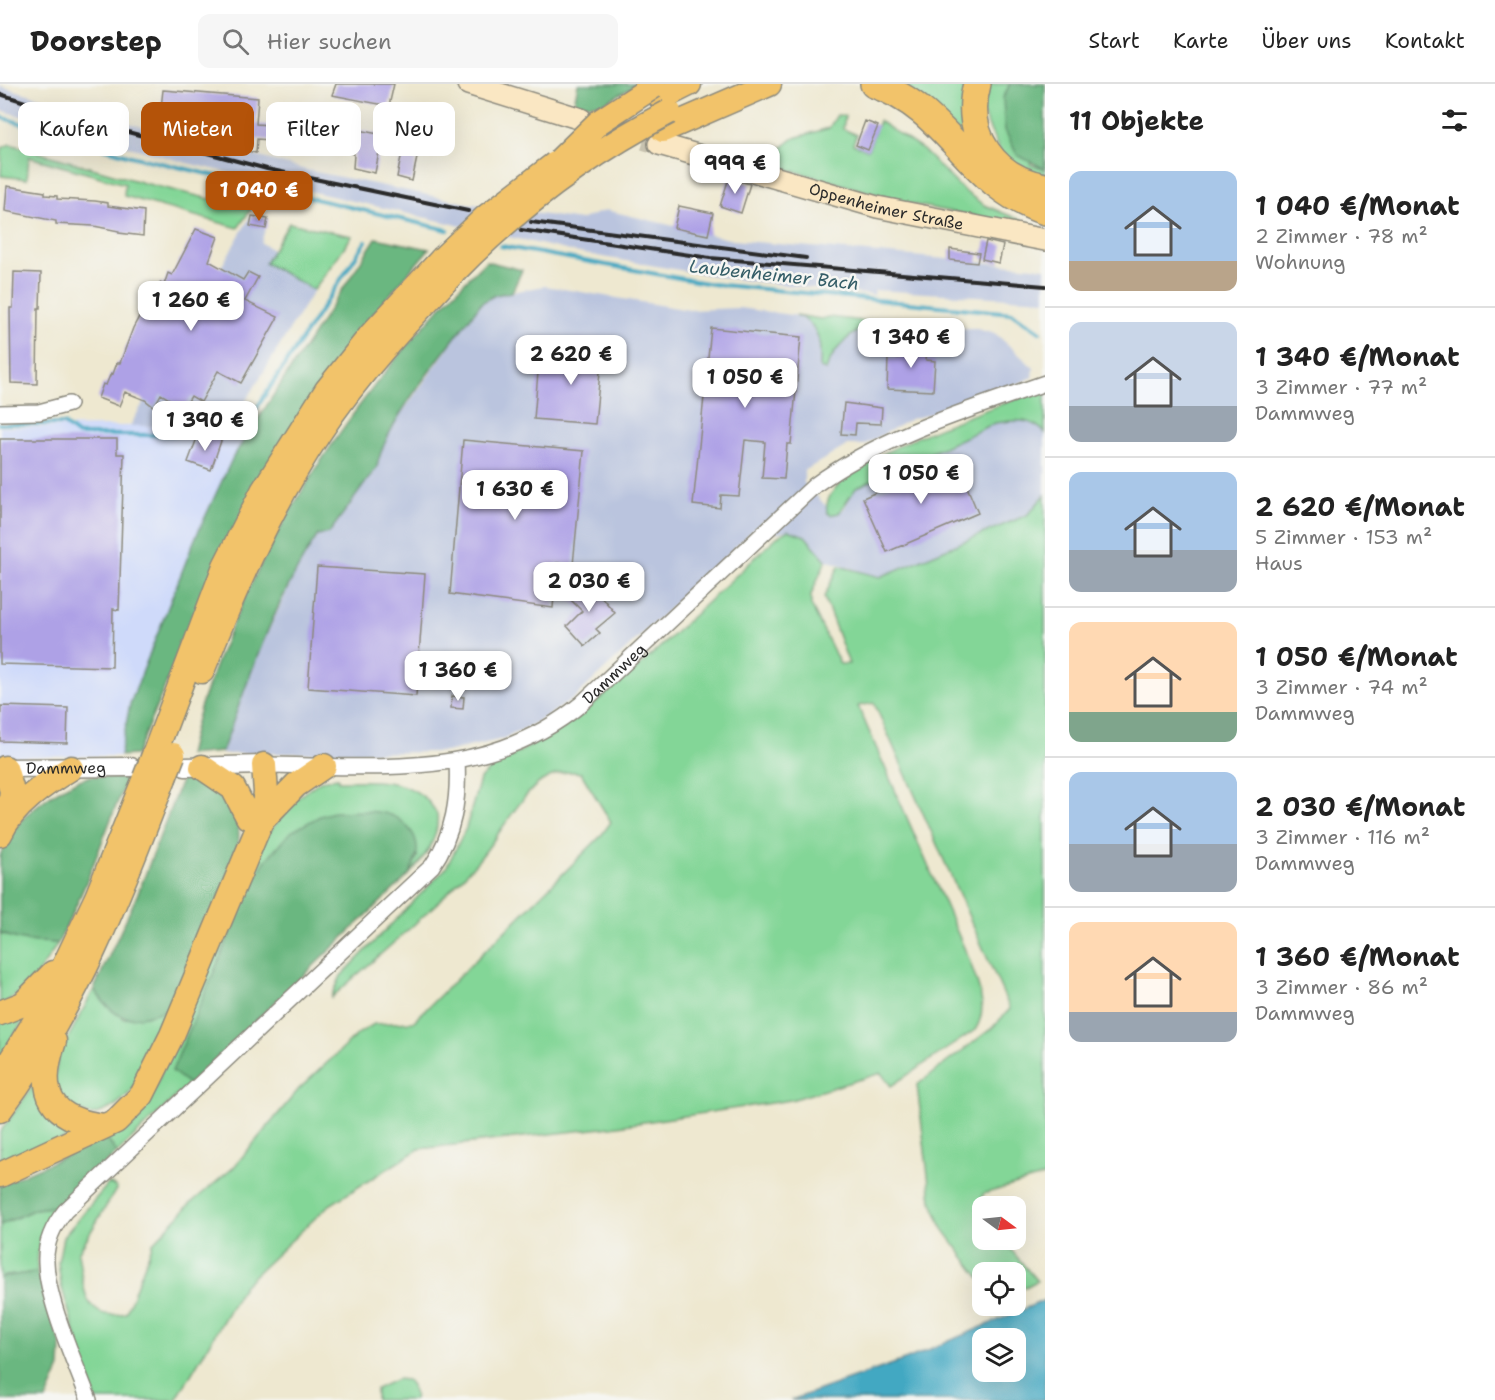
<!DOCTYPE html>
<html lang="de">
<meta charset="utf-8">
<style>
:root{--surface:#fff;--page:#f6f6f6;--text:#222;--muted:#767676;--line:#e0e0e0;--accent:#b45309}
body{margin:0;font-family:"Shantell Sans",sans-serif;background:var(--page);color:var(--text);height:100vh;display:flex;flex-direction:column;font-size:22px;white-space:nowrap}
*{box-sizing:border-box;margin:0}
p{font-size:20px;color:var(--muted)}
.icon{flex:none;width:33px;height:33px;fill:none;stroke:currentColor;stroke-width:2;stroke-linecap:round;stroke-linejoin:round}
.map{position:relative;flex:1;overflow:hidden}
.details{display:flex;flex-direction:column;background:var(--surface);width:450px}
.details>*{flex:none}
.banner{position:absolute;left:18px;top:18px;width:570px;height:54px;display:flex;gap:12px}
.needle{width:39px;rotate:105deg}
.tools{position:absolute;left:972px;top:1112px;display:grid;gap:12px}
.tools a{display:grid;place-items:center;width:54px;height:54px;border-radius:12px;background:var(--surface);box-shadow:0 6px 24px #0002;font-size:30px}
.price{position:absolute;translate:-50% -51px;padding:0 14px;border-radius:12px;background:#fff;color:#222;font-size:20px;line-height:39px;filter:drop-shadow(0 2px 3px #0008)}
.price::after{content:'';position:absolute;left:50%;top:36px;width:18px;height:14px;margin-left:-9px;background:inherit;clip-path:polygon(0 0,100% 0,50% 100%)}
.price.current{background:var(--accent);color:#fff}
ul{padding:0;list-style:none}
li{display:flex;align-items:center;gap:18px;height:150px;padding:0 24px}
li+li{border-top:2px solid var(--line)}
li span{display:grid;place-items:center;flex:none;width:168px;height:120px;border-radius:12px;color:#555}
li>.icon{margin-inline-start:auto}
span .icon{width:72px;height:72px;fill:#fffc;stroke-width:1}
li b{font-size:26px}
h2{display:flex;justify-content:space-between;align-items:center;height:72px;padding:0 24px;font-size:26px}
.chip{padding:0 21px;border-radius:12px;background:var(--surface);box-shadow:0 6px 24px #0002;font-size:21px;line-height:54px}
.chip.current{background:var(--accent);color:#fff}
header{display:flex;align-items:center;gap:36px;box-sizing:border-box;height:84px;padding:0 30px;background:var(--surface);border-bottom:2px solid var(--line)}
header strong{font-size:28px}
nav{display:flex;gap:33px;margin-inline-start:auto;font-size:21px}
.search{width:420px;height:54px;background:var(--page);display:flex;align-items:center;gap:15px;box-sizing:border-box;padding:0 21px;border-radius:12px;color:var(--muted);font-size:22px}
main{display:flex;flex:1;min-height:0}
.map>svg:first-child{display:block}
.built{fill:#cfdafa}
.industrial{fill:#bac4de}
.green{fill:#83d697;stroke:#578061;stroke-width:1.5}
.forest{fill:#6ab780;stroke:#4a7156;stroke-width:1.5}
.water{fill:#42a8c2;stroke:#366a76;stroke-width:1.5;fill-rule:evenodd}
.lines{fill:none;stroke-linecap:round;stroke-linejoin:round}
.stream{stroke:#42a8c2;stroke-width:4}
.building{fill:#aea1e6}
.secondary-tunnel{stroke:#c7c2af;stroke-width:21;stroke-dasharray:21 10;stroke-linecap:butt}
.minor-casing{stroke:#8c8a7e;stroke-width:18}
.tertiary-casing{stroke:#8c8a7e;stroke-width:21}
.secondary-casing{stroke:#8c8a7e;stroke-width:24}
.trunk-casing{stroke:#8c8a7e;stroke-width:27}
.motorway-casing{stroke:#8c8a7e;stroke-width:30}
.minor{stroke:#fff;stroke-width:15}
.tertiary{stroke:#fff;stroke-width:18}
.secondary{stroke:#fae7c3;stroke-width:21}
.trunk{stroke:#f2c36a;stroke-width:24}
.motorway{stroke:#f2c36a;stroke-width:27}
.rail{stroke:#2b2b2b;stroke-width:4}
.trunk-bridge-casing{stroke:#8c8a7e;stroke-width:27;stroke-linecap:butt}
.trunk-bridge{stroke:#f2c36a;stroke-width:24}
.labels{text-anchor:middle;stroke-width:5;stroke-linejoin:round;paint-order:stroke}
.street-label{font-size:16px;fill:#2b2b2b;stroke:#f6f6f2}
.water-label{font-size:18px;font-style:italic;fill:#345d67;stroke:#f6f6f2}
</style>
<header>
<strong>Doorstep</strong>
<div class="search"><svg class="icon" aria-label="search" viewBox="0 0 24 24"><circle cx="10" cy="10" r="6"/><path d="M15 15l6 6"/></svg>Hier suchen</div>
<nav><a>Start</a><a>Karte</a><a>Über uns</a><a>Kontakt</a></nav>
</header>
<main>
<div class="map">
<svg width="1045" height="1316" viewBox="0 0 1045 1316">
<rect width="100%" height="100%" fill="#f6f6f2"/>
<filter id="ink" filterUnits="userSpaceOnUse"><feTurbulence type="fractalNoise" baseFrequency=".0167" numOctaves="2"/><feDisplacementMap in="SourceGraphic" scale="12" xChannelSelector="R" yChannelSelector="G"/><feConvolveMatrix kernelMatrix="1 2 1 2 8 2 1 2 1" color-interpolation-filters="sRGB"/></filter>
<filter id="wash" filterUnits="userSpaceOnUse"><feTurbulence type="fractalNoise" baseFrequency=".008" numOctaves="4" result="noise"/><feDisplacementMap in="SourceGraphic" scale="24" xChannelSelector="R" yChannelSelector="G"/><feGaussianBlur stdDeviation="1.35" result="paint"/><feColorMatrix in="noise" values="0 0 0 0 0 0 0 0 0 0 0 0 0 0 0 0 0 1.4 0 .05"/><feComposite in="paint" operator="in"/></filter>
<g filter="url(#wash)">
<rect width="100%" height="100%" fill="#eee8d0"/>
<!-- built -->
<path class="built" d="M254,341L233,373L194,457L130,620L120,672L0,673V343Z"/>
<!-- industrial -->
<path class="industrial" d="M0,2L227,67H237L307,86L466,119L580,136L606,126L733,156L1045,184V216L875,206L874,211L732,195L579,169L187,79L72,47L0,26Z
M251,131L268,135L261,159L273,166L266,179L314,206L231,341L130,342Z
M545,202L689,226L739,224L821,235L828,233L860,238L977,245L996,250L1034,284L1033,293L981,317L911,335L864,361H848L804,387V399L826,422L827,428L843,426L856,404L995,339L1018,336L1034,338L1045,349V411L1027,431L879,493L826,476L805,452L788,446L776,449L763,437L573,615L539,637L503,655L446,668L221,670L259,567L301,477L318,451L377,383L379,370L396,337L481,218L495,211Z"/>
<!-- green -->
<path class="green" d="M893,0H971L973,58Z
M984,0H1010L1003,14L1031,81L1045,85V96L1005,79L979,21Z
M837,31L845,32L843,45L857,51L853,60L868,66L879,37L923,66L963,106L984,121L1045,146L916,121L776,82L770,72V64L779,66L794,54L829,44Z
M10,60L144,99L251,125L238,144L124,112L125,100L29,73L27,95L1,92L2,64Z
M289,139L352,152L314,206L265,179Z
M796,231L821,235L828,233L882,239C878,241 870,241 864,244C847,252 832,267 826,286L820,284C821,261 821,241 796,231Z
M1045,305V349C1031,333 1015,336 995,339L856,404L839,429L830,431L827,428C817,378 1006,319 1045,305Z
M1045,411V1092L983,1110L979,1127L982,1131V1155H1002L1037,1197L1016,1208V1188H982V1197L943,1145L931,1116L917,1001L992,944L1010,925L874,619L858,622L969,875C977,899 990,924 975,946L891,1002L881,989L791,1016L611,1043L419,1065L328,1122L244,1201L176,1316H95L61,1201L58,1178L63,1153L109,1099L117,1104L78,1169C84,1201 82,1240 126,1229L153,1159L192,1118L233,1084L299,1005L359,949L374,940L413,938L600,753L611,738L581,689C567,686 555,689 542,697C522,709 495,758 476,779C432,828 380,870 331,914L341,892L446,784L466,744L480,695L494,681L551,651L578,633L643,579L777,453L788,446L805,452L826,476L811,511V521L840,580H849L824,513L839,482L880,493L1027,431Z
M338,694V697C374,697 417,692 437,730C440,754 424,774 409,791L418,771L189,1000L117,1069L106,1054L135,1035L147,1021L265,753L296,715L320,697Z
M0,849L27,857L58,859C41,885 29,907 0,921Z
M94,905L124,935L173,924C156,964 140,1022 91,1031L65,1021L54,999L58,973Z
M28,929L0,974V938Z
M35,999L80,1047L0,1085V1048Z
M60,1122C40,1146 38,1157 37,1188L0,1193V1141L35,1125Z
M397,1295L407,1296C412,1302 416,1308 414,1316H376V1305Z"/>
<!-- forest -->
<path class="forest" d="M578,0H638L602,20H574Z
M1010,0H1045V85L1017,71L1005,46L1003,14Z
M376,154L429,165L362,243L196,529L136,671L120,672L130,620L194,457L233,373Z
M486,177L522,186L512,208L495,211L481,219C452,260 385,336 377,383L329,449L318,451C274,517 249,594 222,668L188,671C193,651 196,635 203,615C261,450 360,299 486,177Z
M191,691C237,705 243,731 237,775L173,924C131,936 120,944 94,905L139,807L182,694Z
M91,692L127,695C105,747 86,806 58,859C38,858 17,858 0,848C0,829 0,790 0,773C10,736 56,702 91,692Z
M334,728C364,728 392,721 411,747C422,762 416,776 409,791L189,1000L172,987L247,810L265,777L291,748L320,732Z
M106,1054L117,1069L60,1122L35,1125L0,1141V1101Z
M37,1188L61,1261L60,1284L46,1316H0V1193Z"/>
<!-- water -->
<path class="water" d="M1045,1216V1316H791L907,1275ZM982,1254H1016V1287H982Z"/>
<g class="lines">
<!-- stream -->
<path class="stream" d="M0,33L131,72L448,146
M501,162L712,200L1012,229L1040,248
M0,340H64L78,351H239L366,157"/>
</g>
<g id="blocks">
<!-- building -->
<path class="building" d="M336,0H394L389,22L332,11Z
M163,6L258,14L256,40L284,42V57L257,55L256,69L188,53L189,36L160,33Z
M289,22H303L302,45H288Z
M404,32L425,36L412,97L397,93L403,63L398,62Z
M321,35L342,43L379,50L376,63H380L375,89L353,84L354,70L314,58Z
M865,37L878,42L868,66L856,61Z
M729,94L750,100L741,129L720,122Z
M7,102L45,108V111L57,112V115L95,117L108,119V122L144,127L143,152L119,149V147L94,142L56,140V137L5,127Z
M679,122L713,129L708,151L674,144Z
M252,132L268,135L266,145L250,142Z
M196,145L218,153L209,177L243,196L248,188L258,193L245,217L278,233L241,299L218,287L201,318L191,312L184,324L161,310L154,323L145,316L125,308L119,322L98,314L103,300L106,301L111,289L113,290L117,279H120L133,244L140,231L143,232L151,210L156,211L160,199L164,201L168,189L172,191Z
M986,157L1003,161L999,179L982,175Z
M950,165L979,169L977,179L950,176Z
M14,188L41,189L40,224H38L37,300L11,299L10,224H13Z
M711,244L801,253L791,360H787L784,395L762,394L765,358L745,356L739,412L721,411L720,424L693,421Z
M575,255L603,257L595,340L534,335L539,277L573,280Z
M900,258L927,260L926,276L935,277L933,307L887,305L888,274H899Z
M844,319L882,324L881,340L856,339L855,351L841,350Z
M197,354H222L211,386L188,378Z
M0,355H117V370H124L119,526L113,525L112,583L0,580Z
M463,356L584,367L573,481L557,479L553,524L450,510Z
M955,374L978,429L887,468L863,414Z
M317,483L425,490L416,612L308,604Z
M587,496L615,529L596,545L600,549L585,562L567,542L582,527L568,513Z
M452,612L464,613L463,625L451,624Z
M1,622L68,624L67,659L0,657Z"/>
</g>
</g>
<g filter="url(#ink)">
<use href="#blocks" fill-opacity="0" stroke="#8c8a7e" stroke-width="1.5"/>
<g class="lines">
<!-- secondary-tunnel -->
<path class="secondary-tunnel" d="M585,37L659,60"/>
<defs>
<g id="minor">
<path d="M0,329L39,328L69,320"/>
<path id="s1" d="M264,681C378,682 488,697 581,620L815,401C884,351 966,327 1045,299"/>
<path d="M89,1316C75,1278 47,1217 46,1178C45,1158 53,1142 65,1127L432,782C454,750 459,715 457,677"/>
</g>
<g id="tertiary">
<path d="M185,683L264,681"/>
<path id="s2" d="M0,684L131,683"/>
</g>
<g id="secondary">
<path d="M468,0L581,35"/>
<path id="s3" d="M659,60L877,123L1045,156"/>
</g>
<path id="trunk" d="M661,14L689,0
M663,46L769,0
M202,587C235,504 270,423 319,349C358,290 406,239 454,188
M154,671L225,482L263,407L327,306L371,251L442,175
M202,683L233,704L248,733
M5,684L12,707L8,734
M261,737L296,701L324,682
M0,750C13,721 45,700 71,684
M0,929L23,920L53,889
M54,957C36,1009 50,1036 105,1042
M0,994L47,918L97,813L145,694
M0,1026C75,926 120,810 164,694
M0,1091L116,1037L142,1011L172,951L261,737L266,709L264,681"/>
<path id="motorway" d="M874,0C952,27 966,101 1045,127
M977,0C963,51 994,95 1045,103"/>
</defs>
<!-- minor casing -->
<use href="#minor" class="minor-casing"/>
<!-- tertiary casing -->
<use href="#tertiary" class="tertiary-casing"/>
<!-- secondary casing -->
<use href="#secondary" class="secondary-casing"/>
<!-- trunk casing -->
<use href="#trunk" class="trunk-casing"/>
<!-- motorway casing -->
<use href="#motorway" class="motorway-casing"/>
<!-- minor -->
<use href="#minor" class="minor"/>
<!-- tertiary -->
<use href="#tertiary" class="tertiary"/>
<!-- secondary -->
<use href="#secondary" class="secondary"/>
<!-- trunk -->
<use href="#trunk" class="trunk"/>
<!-- motorway -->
<use href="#motorway" class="motorway"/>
<!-- rail -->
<path class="rail" d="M0,10L75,34L267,85L468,127
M531,138L806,174
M521,146L710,174L1045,202"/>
<defs>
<path id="trunk-bridge" d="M559,77L599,38L654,2
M442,175L486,133L555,80
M454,188C516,124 591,69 669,28
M145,694L154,671
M164,694L173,671"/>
</defs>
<!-- trunk-bridge casing -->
<use href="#trunk-bridge" class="trunk-bridge-casing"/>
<!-- trunk-bridge -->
<use href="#trunk-bridge" class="trunk-bridge"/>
</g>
</g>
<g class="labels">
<!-- street labels -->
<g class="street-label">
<text dy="6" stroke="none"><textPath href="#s3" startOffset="236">Oppenheimer Straße</textPath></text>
<text dy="6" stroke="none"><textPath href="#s1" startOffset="376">Dammweg</textPath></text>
<text dy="6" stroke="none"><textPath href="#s2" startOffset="66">Dammweg</textPath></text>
</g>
<!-- water labels -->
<g class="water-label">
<text transform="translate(774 191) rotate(6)" y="6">Laubenheimer Bach</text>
</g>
</g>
</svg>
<div class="tools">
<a><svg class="needle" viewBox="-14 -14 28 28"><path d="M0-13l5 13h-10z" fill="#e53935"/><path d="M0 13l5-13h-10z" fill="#767676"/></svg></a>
<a><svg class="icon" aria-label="locate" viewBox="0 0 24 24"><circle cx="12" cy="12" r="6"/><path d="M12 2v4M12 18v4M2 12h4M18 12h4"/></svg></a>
<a><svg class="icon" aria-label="layers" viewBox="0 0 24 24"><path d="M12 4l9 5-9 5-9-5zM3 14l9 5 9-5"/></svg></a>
</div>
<b class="price" style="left:735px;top:111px">999 €</b>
<b class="price current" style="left:259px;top:138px">1 040 €</b>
<b class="price" style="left:191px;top:248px">1 260 €</b>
<b class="price" style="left:911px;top:285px">1 340 €</b>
<b class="price" style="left:571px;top:302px">2 620 €</b>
<b class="price" style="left:745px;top:325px">1 050 €</b>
<b class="price" style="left:205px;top:368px">1 390 €</b>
<b class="price" style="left:921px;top:421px">1 050 €</b>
<b class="price" style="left:515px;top:437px">1 630 €</b>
<b class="price" style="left:589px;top:529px">2 030 €</b>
<b class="price" style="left:458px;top:618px">1 360 €</b>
<div class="banner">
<a class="chip">Kaufen</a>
<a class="chip current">Mieten</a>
<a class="chip">Filter</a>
<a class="chip">Neu</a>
</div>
</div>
<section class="details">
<h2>11 Objekte<svg class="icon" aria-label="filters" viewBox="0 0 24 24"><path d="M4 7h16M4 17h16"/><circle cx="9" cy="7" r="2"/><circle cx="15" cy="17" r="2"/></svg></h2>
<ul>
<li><span style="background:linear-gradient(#a9c7e8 75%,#b9a48a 0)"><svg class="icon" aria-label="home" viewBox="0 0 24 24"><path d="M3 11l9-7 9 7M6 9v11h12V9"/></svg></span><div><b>1 040 €/Monat</b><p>2 Zimmer · 78 m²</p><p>Wohnung</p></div></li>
<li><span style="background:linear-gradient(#c9d6e8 70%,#9aa5b1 0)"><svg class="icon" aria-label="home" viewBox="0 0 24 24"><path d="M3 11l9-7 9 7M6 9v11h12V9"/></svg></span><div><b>1 340 €/Monat</b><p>3 Zimmer · 77 m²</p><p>Dammweg</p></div></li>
<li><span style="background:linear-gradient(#a9c7e8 65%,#9aa5b1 0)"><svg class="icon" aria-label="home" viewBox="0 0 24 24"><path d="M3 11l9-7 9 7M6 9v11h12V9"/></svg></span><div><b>2 620 €/Monat</b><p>5 Zimmer · 153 m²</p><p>Haus</p></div></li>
<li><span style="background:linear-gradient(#ffd9b3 75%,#7fa58c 0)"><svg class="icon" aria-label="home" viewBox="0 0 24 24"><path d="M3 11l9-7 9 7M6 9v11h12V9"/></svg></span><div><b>1 050 €/Monat</b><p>3 Zimmer · 74 m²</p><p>Dammweg</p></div></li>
<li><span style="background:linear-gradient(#a9c7e8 60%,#9aa5b1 0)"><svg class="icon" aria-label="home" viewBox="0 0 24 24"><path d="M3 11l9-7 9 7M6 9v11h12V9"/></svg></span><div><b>2 030 €/Monat</b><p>3 Zimmer · 116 m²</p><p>Dammweg</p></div></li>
<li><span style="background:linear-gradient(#ffd9b3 75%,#9aa5b1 0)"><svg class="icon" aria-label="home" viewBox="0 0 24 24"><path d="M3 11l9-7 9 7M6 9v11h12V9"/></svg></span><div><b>1 360 €/Monat</b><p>3 Zimmer · 86 m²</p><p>Dammweg</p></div></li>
</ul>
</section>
</main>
